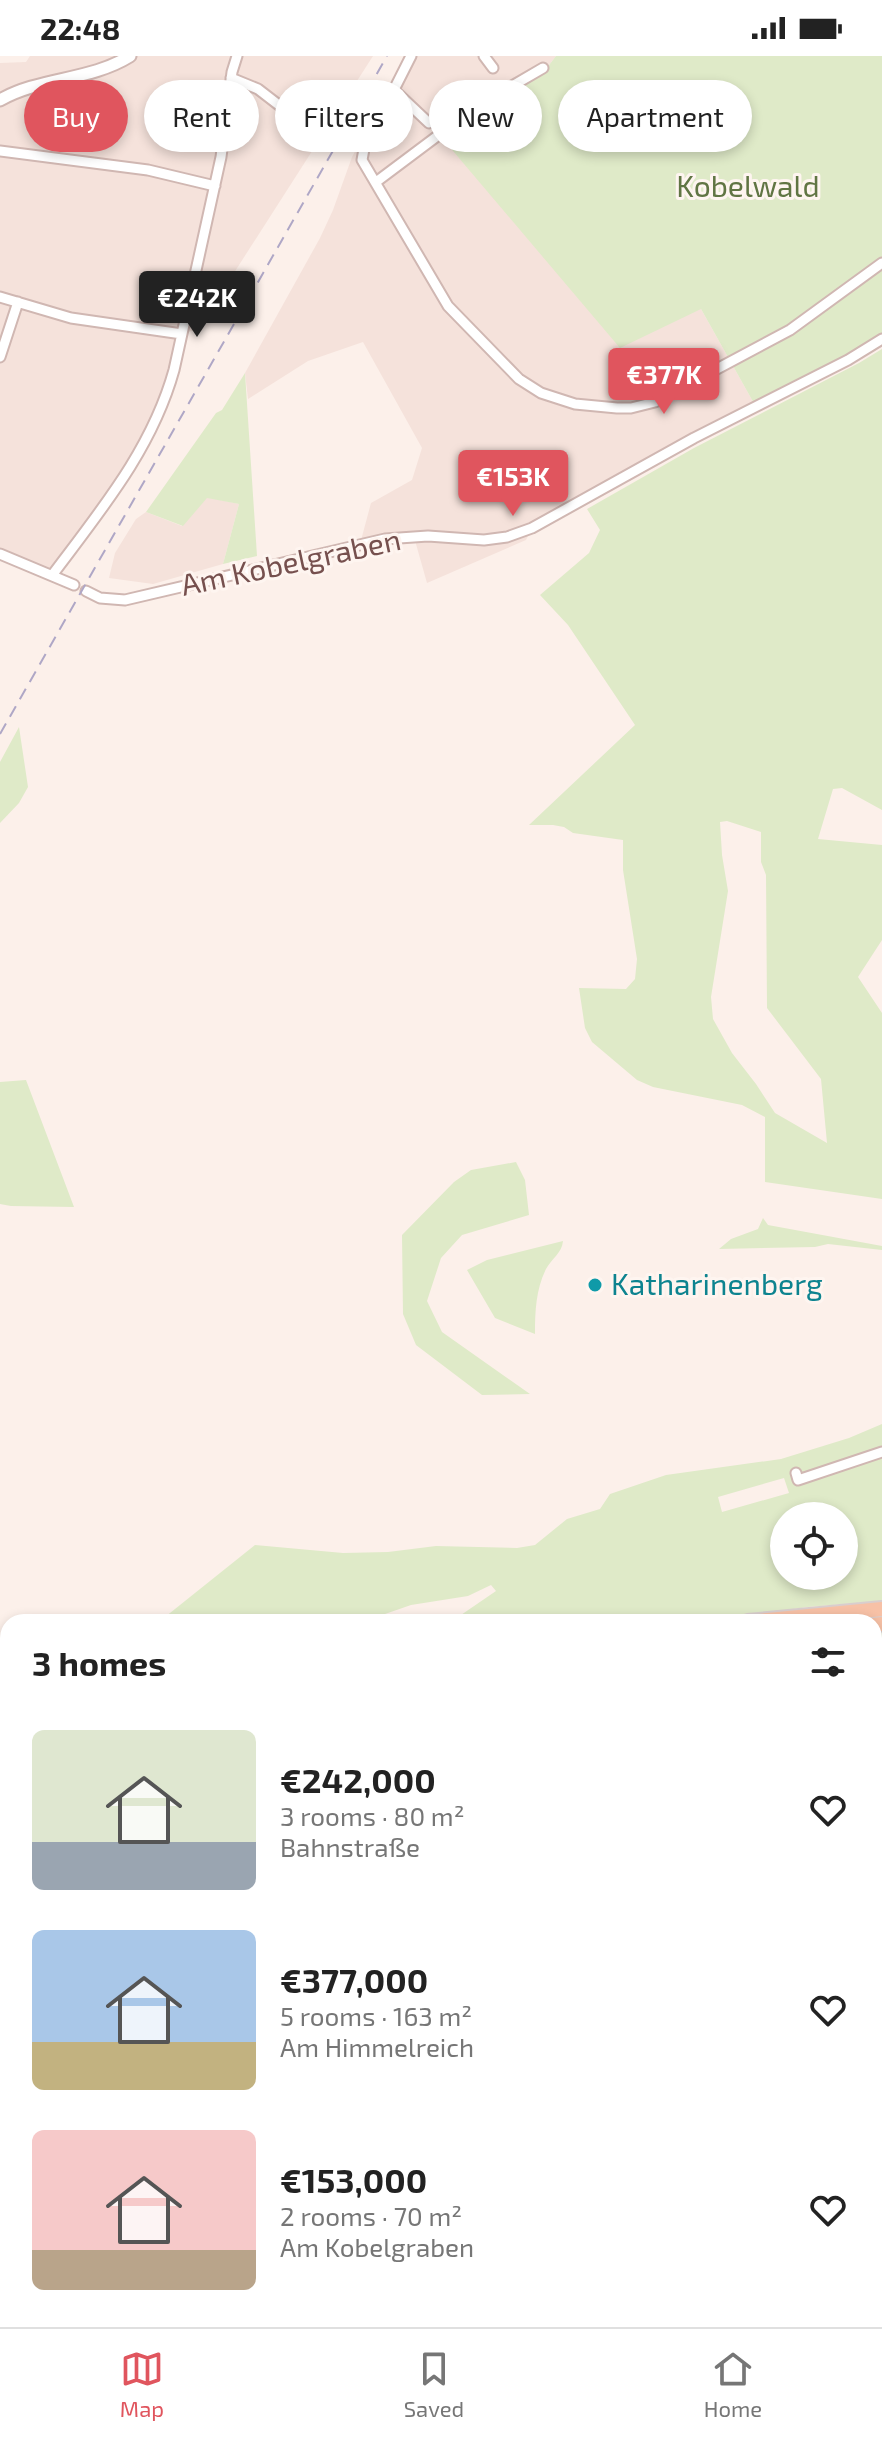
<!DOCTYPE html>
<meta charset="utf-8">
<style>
:root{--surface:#fff;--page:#f2f2f2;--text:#222;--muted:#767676;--line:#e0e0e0;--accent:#e0555e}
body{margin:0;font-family:"Exo 2",sans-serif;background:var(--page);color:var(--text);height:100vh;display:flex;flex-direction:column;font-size:30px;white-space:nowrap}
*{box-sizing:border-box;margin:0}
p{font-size:26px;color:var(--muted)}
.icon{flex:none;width:44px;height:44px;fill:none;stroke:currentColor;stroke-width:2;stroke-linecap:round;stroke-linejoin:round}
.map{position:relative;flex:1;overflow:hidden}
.sheet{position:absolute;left:0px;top:1558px;width:882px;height:714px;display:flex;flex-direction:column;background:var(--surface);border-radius:24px 24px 0 0;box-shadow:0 4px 12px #0003}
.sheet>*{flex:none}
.banner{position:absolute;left:24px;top:24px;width:834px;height:72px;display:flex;gap:16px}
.controls{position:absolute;left:770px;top:1446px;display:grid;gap:16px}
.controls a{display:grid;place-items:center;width:88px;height:88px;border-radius:50%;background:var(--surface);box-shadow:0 4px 12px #0003;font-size:40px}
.price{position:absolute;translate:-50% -68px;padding:0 18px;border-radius:8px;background:var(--accent);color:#fff;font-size:26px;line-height:52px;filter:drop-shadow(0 2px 4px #0008)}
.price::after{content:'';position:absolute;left:50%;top:48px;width:24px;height:18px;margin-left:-12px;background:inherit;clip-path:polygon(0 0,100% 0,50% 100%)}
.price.active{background:#222;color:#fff}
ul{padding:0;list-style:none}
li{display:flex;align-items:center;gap:24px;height:200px;padding:0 32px}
li span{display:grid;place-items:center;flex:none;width:224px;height:160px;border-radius:12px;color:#555}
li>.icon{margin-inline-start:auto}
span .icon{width:96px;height:96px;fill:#fffc;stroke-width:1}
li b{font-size:34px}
h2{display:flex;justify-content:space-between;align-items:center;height:96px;padding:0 32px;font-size:34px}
.tag{padding:0 28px;border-radius:36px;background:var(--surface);box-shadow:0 4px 12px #0003;font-size:28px;line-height:72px}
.tag.active{background:var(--accent);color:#fff}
.status{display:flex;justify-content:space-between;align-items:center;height:56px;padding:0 40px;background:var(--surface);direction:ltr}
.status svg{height:22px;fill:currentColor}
.dock{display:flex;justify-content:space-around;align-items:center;height:112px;border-top:2px solid var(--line);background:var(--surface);font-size:22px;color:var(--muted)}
.dock a{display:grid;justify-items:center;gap:4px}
.dock .active{color:var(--accent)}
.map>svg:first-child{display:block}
.residential{fill:#f5e2db}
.medical{fill:#f9dde9}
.green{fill:#dfeac8;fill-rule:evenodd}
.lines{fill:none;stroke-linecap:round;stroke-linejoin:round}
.minor-casing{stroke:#d0b7b2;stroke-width:13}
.tertiary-casing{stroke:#d0b7b2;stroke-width:15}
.primary-casing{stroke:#d9cecd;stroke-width:18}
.minor{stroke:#fff;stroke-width:9}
.tertiary{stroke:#fff;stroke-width:11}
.primary{stroke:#f7c1a6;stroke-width:14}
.rail{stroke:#afa7c6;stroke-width:2;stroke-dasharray:12 8;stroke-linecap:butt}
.culture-dot{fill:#0f9aa8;stroke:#fef5f0;stroke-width:3}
.labels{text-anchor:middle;stroke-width:6;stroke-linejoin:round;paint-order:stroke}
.park-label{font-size:30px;fill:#607543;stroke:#fef5f0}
.street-label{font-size:30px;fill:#76504e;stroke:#fef5f0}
.culture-label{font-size:30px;fill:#0d838f;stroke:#fef5f0;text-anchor:start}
</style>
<div class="status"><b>22:48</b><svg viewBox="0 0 49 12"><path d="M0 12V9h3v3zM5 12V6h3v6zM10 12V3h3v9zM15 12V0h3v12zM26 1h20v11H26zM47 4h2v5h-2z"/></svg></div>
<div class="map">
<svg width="882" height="2271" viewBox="0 0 882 2271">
<rect width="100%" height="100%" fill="#fcf0ea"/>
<!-- residential -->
<path class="residential" d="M30,0H373L198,273L182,278L150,377L53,518L0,498V7L26,6Z
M406,0H556L546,13L479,53L442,83L701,253L756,351L532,472L526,484L427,527L414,481L360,488L371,447L412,424L422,392L363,286L308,305L248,343L245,317L320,182L333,154L352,101Z
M207,441L239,448L223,508L153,528L109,522L115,497L136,463L146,456L182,470Z
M880,2027H882V2117L874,2106V2050Z"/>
<!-- medical -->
<path class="medical" d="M874,2227L882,2230V2271H808L811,2264H874Z"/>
<!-- green -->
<path class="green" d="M556,0H882V283L756,351L701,253L620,292L442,82L479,53L546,13Z
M882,293V754L842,732L833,733L818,783L882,789V884L858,921L882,957V1143L765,1126V1061L742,1049L653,1031L637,1024L592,986L585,972L579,932L626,933L635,923L637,903L623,814V784L573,777L564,771L553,769H529L635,669L568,569L540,539L589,497L600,474L587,453L694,392L859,307ZM727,765L761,776V806L766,819L767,952L821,1023L827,1087L775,1057L756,1028L732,997L713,963L711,941L728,835L722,799L720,766Z
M245,317L257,500L223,508L239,448L207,442L183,470L146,456L216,357L222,354Z
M19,671L28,731L19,747L0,767V706Z
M26,1024L74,1151L11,1150L0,1148V1026Z
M516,1106L525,1124L529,1159L462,1179L441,1202L427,1245L442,1276L530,1338L482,1339L416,1289L403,1258L402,1179L454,1126L471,1114Z
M763,1162L768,1169L882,1190V1194L828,1188L815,1191L719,1193L731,1183L758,1173Z
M563,1185C562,1197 552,1202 546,1213C536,1233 535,1255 535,1278L495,1262L467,1214L487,1204Z
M882,1368V1545L808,1551L702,1566H444L458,1561L496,1535L491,1529L468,1540L411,1549L362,1566H165V1561L255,1489L343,1497L388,1496L436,1490L517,1492L535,1489L567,1463L600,1453L610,1438L666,1419L781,1403L849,1382ZM784,1422L789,1437L722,1456L718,1441ZM784,1460H844V1520H784Z
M882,1574V2027L874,2050V1575Z
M8,2080V2264H786L789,2271H0V2091Z"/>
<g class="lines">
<defs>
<path id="minor" d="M411,0L364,93L362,104L448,250L519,323L541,337L575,348L617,352H631L655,346L790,274L882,207
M484,0L493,12
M231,22L258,33L293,60
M394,34L429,67
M0,95L148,114L215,130
M376,126L476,51L543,12
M0,241L71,262L182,278
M0,301L18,246
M0,498L74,529
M53,518C101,454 152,393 174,314L221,101L232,16L237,0
M86,535L100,542L125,544L385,483L428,480L484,484L507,481L532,472L694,382L848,304L882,283
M796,1417L798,1424L882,1396
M0,1623L8,1625
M874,2201L882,2181"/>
<path id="tertiary" d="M0,44C40,21 90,25 130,0
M874,1804L882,1788
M874,2219L882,2223"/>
<path id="primary" d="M748,1566L882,1553
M874,1569L882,1568
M0,1739L8,1737
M0,1751L8,1749"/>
</defs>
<!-- minor casing -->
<use href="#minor" class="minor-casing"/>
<!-- tertiary casing -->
<use href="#tertiary" class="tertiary-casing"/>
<!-- primary casing -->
<use href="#primary" class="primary-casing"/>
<!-- minor -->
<use href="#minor" class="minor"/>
<!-- tertiary -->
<use href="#tertiary" class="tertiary"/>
<!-- primary -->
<use href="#primary" class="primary"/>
<!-- rail -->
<path class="rail" d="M0,678L387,0"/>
</g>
<!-- markers -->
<circle class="culture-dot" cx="595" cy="1229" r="8"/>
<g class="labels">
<!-- park labels -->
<g class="park-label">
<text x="748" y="141">Kobelwald</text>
</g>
<!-- street labels -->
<g class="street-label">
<text transform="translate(291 507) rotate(-12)" y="10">Am Kobelgraben</text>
</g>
<!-- culture labels -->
<g class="culture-label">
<text x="611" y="1239">Katharinenberg</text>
</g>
</g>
</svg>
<div class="controls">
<a><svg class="icon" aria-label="locate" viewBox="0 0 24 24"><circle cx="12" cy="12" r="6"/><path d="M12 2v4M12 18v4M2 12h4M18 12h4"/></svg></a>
</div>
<b class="price active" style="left:197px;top:283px">€242K</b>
<b class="price" style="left:664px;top:360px">€377K</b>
<b class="price" style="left:513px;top:462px">€153K</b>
<div class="banner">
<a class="tag active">Buy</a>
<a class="tag">Rent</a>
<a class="tag">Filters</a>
<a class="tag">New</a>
<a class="tag">Apartment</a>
</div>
<section class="sheet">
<h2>3 homes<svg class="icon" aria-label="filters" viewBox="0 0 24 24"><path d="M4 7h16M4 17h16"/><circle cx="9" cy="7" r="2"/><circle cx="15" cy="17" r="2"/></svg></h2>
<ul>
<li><span style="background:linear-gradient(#dfe7d0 70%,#9aa5b1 0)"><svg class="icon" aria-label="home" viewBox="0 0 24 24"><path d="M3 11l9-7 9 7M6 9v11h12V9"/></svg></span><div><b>€242,000</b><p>3 rooms · 80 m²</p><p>Bahnstraße</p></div><svg class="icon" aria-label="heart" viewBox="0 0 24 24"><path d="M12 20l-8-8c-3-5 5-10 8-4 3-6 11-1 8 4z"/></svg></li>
<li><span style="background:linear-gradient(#a9c7e8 70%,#c2b280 0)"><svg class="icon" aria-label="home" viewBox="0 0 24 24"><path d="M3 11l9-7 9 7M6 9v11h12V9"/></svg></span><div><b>€377,000</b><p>5 rooms · 163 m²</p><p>Am Himmelreich</p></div><svg class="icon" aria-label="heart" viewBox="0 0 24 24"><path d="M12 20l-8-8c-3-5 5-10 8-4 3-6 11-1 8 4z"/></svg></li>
<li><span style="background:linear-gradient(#f6c9c9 75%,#b9a48a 0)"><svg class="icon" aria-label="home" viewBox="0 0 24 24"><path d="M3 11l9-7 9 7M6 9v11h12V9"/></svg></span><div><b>€153,000</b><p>2 rooms · 70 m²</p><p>Am Kobelgraben</p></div><svg class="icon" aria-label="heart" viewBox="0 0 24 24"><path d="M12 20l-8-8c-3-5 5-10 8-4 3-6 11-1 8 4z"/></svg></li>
</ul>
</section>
</div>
<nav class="dock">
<a class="active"><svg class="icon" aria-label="map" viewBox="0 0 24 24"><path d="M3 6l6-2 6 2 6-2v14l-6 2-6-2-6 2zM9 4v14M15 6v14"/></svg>Map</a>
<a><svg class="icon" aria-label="saved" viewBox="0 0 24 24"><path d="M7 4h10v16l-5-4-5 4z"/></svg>Saved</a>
<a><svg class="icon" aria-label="home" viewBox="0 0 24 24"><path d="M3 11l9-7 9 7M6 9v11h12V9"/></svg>Home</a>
</nav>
